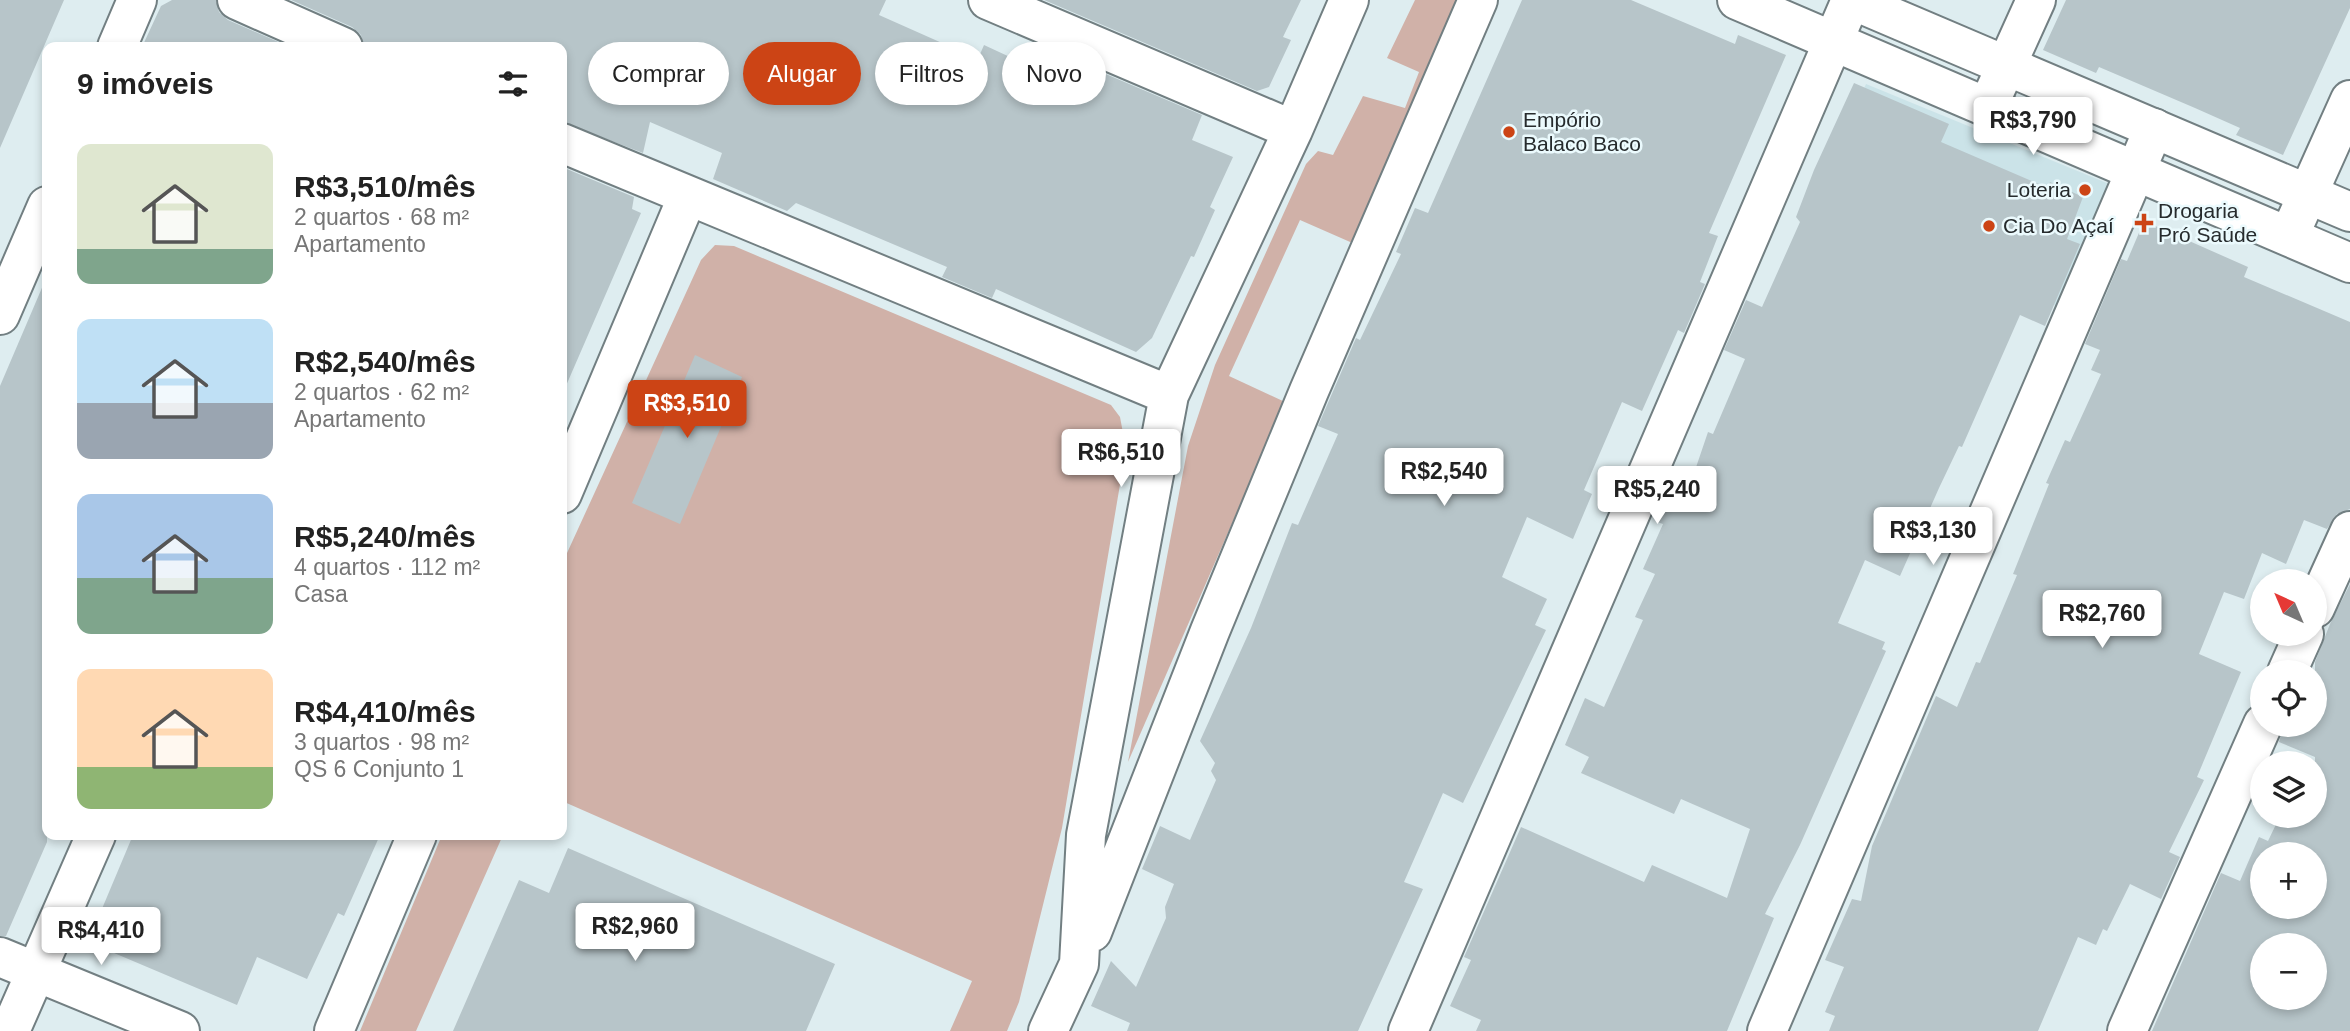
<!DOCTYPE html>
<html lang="pt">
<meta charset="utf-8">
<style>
:root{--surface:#fff;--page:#f6f6f6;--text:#222;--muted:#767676;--accent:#cc4415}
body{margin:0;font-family:Helvetica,sans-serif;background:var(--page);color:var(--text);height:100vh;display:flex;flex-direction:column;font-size:26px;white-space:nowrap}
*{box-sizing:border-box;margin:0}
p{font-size:23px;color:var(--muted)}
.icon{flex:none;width:38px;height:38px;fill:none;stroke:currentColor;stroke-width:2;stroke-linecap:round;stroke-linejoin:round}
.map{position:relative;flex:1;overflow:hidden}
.details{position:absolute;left:42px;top:42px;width:525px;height:798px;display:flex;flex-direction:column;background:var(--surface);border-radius:14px;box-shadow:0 4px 10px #0003}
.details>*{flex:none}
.banner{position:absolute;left:588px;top:42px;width:665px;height:63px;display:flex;gap:14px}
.needle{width:46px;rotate:316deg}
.fabs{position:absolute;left:2250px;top:569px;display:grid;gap:14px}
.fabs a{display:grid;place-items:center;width:77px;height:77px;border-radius:50%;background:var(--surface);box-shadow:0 4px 10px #0003;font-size:35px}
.price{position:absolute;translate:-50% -60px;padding:0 16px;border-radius:7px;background:#fff;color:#222;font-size:23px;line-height:46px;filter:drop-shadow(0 2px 4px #0008)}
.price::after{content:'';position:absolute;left:50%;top:42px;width:21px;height:16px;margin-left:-10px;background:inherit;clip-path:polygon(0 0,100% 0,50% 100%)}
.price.active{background:var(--accent);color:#fff}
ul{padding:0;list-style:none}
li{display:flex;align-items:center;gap:21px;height:175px;padding:0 35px}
li span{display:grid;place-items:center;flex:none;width:196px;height:140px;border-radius:14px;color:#555}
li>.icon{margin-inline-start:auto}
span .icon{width:84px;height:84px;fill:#fffc;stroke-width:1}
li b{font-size:30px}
h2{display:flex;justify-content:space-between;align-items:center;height:84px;padding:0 35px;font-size:30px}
.tag{padding:0 24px;border-radius:32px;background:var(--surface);box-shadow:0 4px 10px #0003;font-size:24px;line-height:63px}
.tag.active{background:var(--accent);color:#fff}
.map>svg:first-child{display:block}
.built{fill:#cbe3e8}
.green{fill:#d0b1a8}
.building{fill:#b7c5c9;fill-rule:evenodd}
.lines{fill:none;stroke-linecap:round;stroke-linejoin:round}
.minor-casing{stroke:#727f82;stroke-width:42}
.tertiary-casing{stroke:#727f82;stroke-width:42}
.minor{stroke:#fff;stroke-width:38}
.tertiary{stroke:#fff;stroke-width:38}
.poi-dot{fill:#cc4415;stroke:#ebfafd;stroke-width:2.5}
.labels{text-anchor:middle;stroke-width:5;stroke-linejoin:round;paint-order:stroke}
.poi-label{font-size:21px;fill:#262b2d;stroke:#ebfafd;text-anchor:start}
</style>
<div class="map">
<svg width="2350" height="1031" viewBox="0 0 2350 1031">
<rect width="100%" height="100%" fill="#deedf0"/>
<!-- built -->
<path class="built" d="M1866,84L2114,186L2063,309L1815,203Z"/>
<!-- green -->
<path class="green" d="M1415,0H1462L1357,245L1300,220L1229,376L1285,402L1128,762L1188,446L1215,365L1306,164L1318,151L1333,155L1363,96L1405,108L1419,72L1387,58Z
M715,245L734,246L1111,405L1120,417L1126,449L1062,828L1019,1002L1007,1031H950L972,981L562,801V564L701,260Z
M442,835H503L416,1031H360Z"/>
<!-- building -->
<path class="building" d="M0,0H64L0,148Z
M172,0H216L219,12L228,20L290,47H142L161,6Z
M291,0H886L879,15L978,59L984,45L1084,91L1094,69L1202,115L1192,140L1233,157L1210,207L1215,210L1194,257L1191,256L1152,338L1136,352L996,289L992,298L942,277L947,267L796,203L787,211L713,179L722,153L650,122L643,153L562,122V47H364L361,35L352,27Z
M1044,0H1301L1283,37L1291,40L1269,87L1257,91Z
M1522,0H1631L1735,44L1738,35L1786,55L1709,233L1718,236L1700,282L1705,284L1684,333L1678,330L1642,411L1622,402L1584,490L1592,494L1573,539L1527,517L1502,577L1547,599L1535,625L1546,630L1463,803L1443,793L1404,882L1423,889L1358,1031H1127L1130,1023L1091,1006L1111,961L1136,987L1166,918L1165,907L1174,884L1142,869L1160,826L1190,840L1216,780L1211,771L1215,763L1200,741L1251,628L1292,523L1298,525L1338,434L1318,426L1356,338L1360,340L1401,254L1396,252L1415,208L1428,213Z
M2066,0H2350V8L2283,155L2236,135L2240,128L2195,108L2099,67L2096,73L2043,50Z
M1854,83L1949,124L1941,142L2048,188L2050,182L2083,197L2067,239L2080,244L2045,326L2020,315L1962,447L1959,446L1939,488L1900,576L1865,560L1838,623L1885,642L1882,649L1886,651L1800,845L1765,914L1774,918L1727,1031H1476L1481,1020L1450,1006L1471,960L1464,957L1521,827L1644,882L1652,865L1727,898L1750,829L1681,799L1674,814L1581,773L1589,757L1565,745L1585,698L1604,707L1643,620L1635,617L1655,574L1643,569L1663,524L1657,522L1675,480L1690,485L1708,432L1713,434L1745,359L1724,350L1746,300L1762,307L1800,222L1796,217L1814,170Z
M562,167L634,197L632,209L641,213L562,395Z
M2144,221L2248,267L2244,277L2350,322V509L2337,514L2327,529L2304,520L2286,564L2262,553L2244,599L2224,592L2199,654L2241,672L2197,777L2204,780L2169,852L2180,857L2161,899L2130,884L2107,931L2103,929L2096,945L2078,937L2038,1031H1829L1835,1016L1825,1012L1844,967L1825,960L1852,899L1861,901L1872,846L1936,696L1957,707L1976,662L1980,663L2017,575L2013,574L2049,484L2046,483L2065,440L2070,442L2101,374L2091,370L2100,350L2085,344L2121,259L2127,261Z
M47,276V842L6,936H0V386Z
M695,355L742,377L680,524L632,503Z
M2350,584V1031H2152L2221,873L2240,881L2259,837L2268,841L2280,816H2315V757L2279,742L2284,724H2315V662L2330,624ZM2263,854H2315V906H2263ZM2263,945H2315V998H2263Z
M133,835H380L344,916L338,913L307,979L257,957L237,1005L88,942Z
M568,848L835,964L806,1031H453L519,880L549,893Z"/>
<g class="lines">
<defs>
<path id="minor" d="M237,0L343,47
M988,0L1293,130
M117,47L137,0
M1988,106L2036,0
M562,143L1169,395
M2289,236L2350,100
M0,315L47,206
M562,494L687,198
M2315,608L2350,531
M2287,672L2304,634
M1092,932L1210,631L1309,391L1478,0
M0,957L180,1031
M10,1031L96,835
M334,1031L417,835
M1048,1031L1079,964L1086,835L1169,395L1293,130L1349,0
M1408,1031L1851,0
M1767,1031L2154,128
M2127,1031L2263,724"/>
<path id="tertiary" d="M1737,0L2350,263
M1852,0L2350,212"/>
</defs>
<!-- minor casing -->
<use href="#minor" class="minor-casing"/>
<!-- tertiary casing -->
<use href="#tertiary" class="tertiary-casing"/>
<!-- minor -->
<use href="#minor" class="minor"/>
<!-- tertiary -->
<use href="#tertiary" class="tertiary"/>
</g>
<!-- markers -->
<g class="poi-dot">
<circle cx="1509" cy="132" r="7"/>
<circle cx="2085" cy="190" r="7"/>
<path d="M2140.5 212.5h7v7h7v7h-7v7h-7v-7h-7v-7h7z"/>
<circle cx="1989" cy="226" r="7"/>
</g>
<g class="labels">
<!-- poi labels -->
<g class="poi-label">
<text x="1523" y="127">Empório<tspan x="1523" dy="24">Balaco Baco</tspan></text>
<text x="2071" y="197" text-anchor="end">Loteria</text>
<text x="2158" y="218">Drogaria<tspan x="2158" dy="24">Pró Saúde</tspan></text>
<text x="2003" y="233">Cia Do Açaí</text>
</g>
</g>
</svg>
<div class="fabs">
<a><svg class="needle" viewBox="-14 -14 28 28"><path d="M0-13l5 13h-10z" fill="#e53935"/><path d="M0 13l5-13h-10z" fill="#767676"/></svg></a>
<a><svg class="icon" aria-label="locate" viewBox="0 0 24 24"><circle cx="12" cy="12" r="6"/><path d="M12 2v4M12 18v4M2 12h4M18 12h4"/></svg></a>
<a><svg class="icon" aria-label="layers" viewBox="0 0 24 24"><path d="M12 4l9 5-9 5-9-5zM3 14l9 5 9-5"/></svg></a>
<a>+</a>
<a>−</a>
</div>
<b class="price" style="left:2033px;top:157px">R$3,790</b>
<b class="price active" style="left:687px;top:440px">R$3,510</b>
<b class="price" style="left:1121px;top:489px">R$6,510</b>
<b class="price" style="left:1444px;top:508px">R$2,540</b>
<b class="price" style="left:1657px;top:526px">R$5,240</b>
<b class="price" style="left:1933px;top:567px">R$3,130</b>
<b class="price" style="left:2102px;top:650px">R$2,760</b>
<b class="price" style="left:635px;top:963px">R$2,960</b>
<b class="price" style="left:101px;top:967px">R$4,410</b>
<div class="banner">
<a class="tag">Comprar</a>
<a class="tag active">Alugar</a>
<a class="tag">Filtros</a>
<a class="tag">Novo</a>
</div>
<section class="details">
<h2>9 imóveis<svg class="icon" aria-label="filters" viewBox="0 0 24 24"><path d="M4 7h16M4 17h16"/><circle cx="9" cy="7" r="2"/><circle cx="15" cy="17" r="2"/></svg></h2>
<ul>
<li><span style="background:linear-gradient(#dfe7d0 75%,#7fa58c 0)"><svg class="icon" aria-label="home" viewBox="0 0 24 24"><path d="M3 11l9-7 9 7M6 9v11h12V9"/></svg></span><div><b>R$3,510/mês</b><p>2 quartos · 68 m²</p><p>Apartamento</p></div></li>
<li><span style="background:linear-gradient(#bfe0f5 60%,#9aa5b1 0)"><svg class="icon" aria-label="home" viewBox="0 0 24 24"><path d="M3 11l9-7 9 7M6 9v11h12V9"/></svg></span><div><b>R$2,540/mês</b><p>2 quartos · 62 m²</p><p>Apartamento</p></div></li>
<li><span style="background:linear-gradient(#a9c7e8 60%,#7fa58c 0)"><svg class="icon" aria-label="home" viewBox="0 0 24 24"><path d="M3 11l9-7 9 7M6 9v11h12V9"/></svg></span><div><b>R$5,240/mês</b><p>4 quartos · 112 m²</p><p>Casa</p></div></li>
<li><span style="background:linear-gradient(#ffd9b3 70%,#8fb573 0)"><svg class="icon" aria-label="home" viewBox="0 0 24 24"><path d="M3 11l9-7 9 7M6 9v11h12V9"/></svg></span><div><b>R$4,410/mês</b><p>3 quartos · 98 m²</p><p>QS 6 Conjunto 1</p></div></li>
</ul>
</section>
</div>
